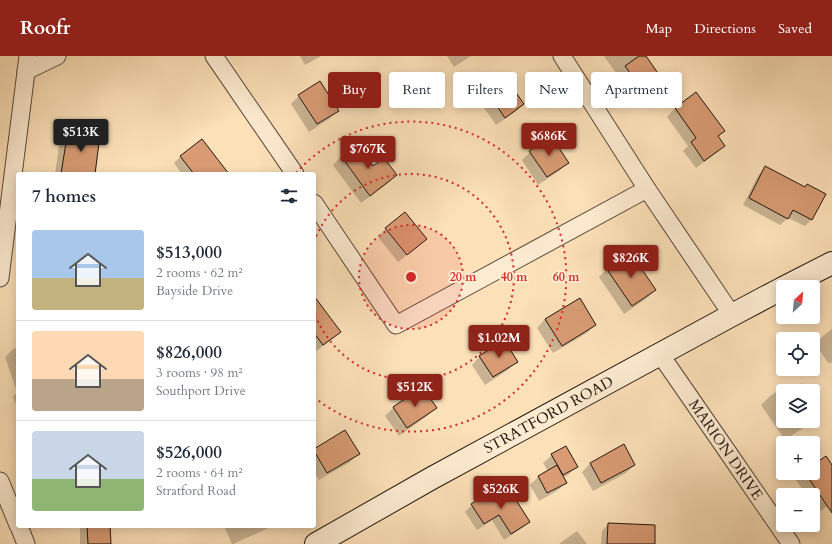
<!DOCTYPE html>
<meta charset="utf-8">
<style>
:root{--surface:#fff;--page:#f2f2f3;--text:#1f2937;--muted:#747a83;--line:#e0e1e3;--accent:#8f2418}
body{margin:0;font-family:Cardo,serif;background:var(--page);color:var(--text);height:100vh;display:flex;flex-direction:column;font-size:15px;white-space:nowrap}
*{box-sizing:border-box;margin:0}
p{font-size:13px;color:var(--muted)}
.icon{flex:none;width:22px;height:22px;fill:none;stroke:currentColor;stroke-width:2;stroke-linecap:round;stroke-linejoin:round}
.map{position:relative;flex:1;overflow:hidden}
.drawer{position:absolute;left:16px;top:116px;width:300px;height:356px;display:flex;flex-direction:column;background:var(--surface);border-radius:4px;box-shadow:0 2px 10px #0003}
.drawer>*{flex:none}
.hud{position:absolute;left:328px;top:16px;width:380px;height:36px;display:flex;gap:8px}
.needle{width:26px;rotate:26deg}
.controls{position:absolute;left:776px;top:224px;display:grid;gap:8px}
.controls a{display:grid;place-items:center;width:44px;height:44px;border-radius:4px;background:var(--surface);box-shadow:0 2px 10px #0003;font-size:20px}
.price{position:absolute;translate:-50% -34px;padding:0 9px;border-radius:4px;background:var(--accent);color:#fff;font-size:13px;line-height:26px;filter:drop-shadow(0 1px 2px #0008)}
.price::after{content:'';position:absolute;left:50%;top:24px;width:12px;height:9px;margin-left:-6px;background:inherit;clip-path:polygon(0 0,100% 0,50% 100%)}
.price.on{background:#222;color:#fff}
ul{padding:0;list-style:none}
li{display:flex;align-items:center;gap:12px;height:100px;padding:0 16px}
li+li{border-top:1px solid var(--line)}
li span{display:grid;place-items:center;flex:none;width:112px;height:80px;border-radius:4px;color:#555}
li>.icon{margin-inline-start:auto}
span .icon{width:48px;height:48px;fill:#fffc;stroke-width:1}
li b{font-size:17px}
h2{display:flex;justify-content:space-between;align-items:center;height:48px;padding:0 16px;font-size:17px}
.chip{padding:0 14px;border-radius:4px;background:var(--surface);box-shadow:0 2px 10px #0003;font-size:14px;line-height:36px}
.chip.on{background:var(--accent);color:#fff}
header{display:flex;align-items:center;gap:24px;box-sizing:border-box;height:56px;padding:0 20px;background:var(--accent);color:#fff}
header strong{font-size:19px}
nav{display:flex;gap:22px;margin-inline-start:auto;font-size:14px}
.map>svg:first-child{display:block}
.shadow{fill:#0003;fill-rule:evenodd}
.building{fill:#d89b74;stroke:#21160d}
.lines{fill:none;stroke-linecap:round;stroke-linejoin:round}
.minor-casing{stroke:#584838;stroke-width:19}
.secondary-casing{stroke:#21160d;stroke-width:24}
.minor{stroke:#fdebd1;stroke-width:17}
.secondary{stroke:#fdebd1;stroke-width:22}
.ring{fill:none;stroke:#d62828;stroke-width:2;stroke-dasharray:2 4}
.labels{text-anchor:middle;stroke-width:4;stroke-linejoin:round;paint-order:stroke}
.street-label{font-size:15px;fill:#21160d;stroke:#fdebd1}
.centre{fill:#d62828;stroke:#fdebd1;stroke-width:2}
.ring-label{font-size:12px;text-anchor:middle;font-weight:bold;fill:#d62828;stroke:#fdebd1;stroke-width:4;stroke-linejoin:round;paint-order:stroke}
</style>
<header>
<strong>Roofr</strong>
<nav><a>Map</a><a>Directions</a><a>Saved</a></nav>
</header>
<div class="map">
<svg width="832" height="488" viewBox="0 0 832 488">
<rect width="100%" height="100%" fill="#fce0b8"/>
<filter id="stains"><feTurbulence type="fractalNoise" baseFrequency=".005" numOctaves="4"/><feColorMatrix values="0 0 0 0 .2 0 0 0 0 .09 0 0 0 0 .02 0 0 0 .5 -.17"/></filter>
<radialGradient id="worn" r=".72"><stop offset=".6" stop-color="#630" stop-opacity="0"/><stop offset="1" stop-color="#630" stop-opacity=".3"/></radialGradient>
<!-- shadow -->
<path class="shadow" d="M300,0H321L305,9Z
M447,0H471L454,11Z
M604,0H645L661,23L653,31L635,44Z
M487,35L523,48L515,56L496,69L478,43Z
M696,37L724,75L717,81L723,90L715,98L696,112L683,95L688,90L667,61L675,52Z
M299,40L337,55L329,63L309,76L291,48Z
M68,75L94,118H55L60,83Z
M357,89L373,111L396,119L387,128L361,147L333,109L341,100Z
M530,96L567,107L559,115L538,129L522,104Z
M181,100L227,118H182L174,107Z
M766,111L804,132L807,129L812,163L805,170L788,162L780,169L743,149L759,118Z
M386,172L425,183L417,191L398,206L378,181Z
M607,213L655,234L647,242L624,258L599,221Z
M314,247L339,276L331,284L315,296Z
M545,263L595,269L587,277L553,297L537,272Z
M832,273V306L829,308L815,288L823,280Z
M18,291V353L13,341L17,336L5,301L13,293Z
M480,300L516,305L508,314L485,329L472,309Z
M802,327L807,335H783V365H810L803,372L785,384L761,349L769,341L787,328L791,334Z
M422,332L436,352L427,360L399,380L385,360L393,352Z
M623,389L634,409L626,417L593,435L582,416L590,408Z
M314,394L358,397L350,406L319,424L314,416Z
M552,399L576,411L568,419L563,422L566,427L557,435L539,445L530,429L539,420L548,415L543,407ZM568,415V417L559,422L558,420Z
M813,410L832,411V447L818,457L813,449V439H806L796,424L803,417H813Z
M495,443L529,466L522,472L504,484L492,464L477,474L465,456L472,449Z
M608,468L654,488H601L602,475Z
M80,470H109L110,488H80Z
M224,470H273L233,488H232Z
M577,475L587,488H559Z"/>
<!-- building -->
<path class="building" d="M639,0H646L662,23L643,36L625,10Z
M505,21L524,48L505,62L486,34Z
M320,25L339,55L317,68L298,39Z
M696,36L725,75L718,80L725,90L704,105L691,86L696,82L675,52Z
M68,74L100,79L95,118H61Z
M551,80L569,107L547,121L529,95Z
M202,83L229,118H194L180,100Z
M357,88L373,110L384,102L397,119L370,140L341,100Z
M765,110L805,131L807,128L826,138L812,164L793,154L788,163L749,142Z
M405,156L427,183L407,199L385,172Z
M630,196L656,234L632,250L606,212Z
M314,240L341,276L323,289L314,277Z
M580,242L596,269L562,290L545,263Z
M504,284L518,306L493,321L479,300Z
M422,331L437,352L407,372L393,351Z
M345,374L360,398L327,417L314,395V393Z
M624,388L635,409L601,427L590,407Z
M566,390L578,411L563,419L551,398Z
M826,400L832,409V457L805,417H813V409Z
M557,409L567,427L547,437L538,420Z
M509,433L530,466L511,478L499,459L484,468L471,448L491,435L495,442Z
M608,467L655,469V488H607Z
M87,470H110L111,488H88Z"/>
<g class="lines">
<defs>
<g id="minor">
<path d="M214,0L295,118"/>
<path d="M562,0L647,133L732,259"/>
<path d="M26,15L57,0"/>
<path d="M314,147L396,269L647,133"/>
<path d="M0,222L28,0"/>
<path id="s1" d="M660,298L727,395L791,488"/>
<path d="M0,425L18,469"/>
<path d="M19,470L26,488"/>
</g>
<g id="secondary">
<path d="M785,231L832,207"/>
<path id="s2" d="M316,488L432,422L732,259L783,232"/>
</g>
</defs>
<!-- minor casing -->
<use href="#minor" class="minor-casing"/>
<!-- secondary casing -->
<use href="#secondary" class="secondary-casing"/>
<!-- minor -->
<use href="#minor" class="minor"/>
<!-- secondary -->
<use href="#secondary" class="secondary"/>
</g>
<!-- distance rings -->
<circle cx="411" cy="221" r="52" fill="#d62828" fill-opacity=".12"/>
<g class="ring">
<circle cx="411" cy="221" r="52"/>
<path d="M314 186A103 103 0 1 1 314 256"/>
<path d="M296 117A155 155 0 1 1 315 342"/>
</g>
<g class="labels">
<!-- street labels -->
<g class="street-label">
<text dy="5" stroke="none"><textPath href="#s2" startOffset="266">STRATFORD ROAD</textPath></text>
<text dy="5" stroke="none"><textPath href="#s1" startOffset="116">MARION DRIVE</textPath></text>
</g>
</g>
<circle cx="411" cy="221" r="6" class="centre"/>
<g class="ring-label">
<text x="463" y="225">20 m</text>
<text x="514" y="225">40 m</text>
<text x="566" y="225">60 m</text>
</g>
<rect width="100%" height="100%" filter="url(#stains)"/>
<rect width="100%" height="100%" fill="url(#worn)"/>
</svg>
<div class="controls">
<a><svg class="needle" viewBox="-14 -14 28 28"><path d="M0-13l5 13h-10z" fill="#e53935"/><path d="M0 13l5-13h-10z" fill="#747a83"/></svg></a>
<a><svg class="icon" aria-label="locate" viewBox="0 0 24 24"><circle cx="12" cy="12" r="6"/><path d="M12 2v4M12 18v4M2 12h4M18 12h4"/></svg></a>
<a><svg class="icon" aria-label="layers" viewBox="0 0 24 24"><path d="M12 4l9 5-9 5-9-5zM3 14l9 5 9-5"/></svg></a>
<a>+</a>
<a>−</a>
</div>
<b class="price on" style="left:81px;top:97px">$513K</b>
<b class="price" style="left:549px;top:101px">$686K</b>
<b class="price" style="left:368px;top:114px">$767K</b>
<b class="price" style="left:631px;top:223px">$826K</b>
<b class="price" style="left:499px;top:303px">$1.02M</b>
<b class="price" style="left:415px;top:352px">$512K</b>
<b class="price" style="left:501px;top:454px">$526K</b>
<div class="hud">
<a class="chip on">Buy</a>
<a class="chip">Rent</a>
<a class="chip">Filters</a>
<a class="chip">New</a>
<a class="chip">Apartment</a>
</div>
<section class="drawer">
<h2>7 homes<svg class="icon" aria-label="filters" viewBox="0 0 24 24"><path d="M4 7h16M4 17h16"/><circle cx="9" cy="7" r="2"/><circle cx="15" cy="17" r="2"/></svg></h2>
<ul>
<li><span style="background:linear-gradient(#a9c7e8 60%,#c2b280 0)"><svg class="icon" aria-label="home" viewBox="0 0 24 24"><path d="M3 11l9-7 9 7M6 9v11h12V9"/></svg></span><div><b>$513,000</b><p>2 rooms · 62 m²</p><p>Bayside Drive</p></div></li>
<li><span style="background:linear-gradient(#ffd9b3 60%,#b9a48a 0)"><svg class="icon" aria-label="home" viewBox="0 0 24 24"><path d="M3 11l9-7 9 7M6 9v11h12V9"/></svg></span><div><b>$826,000</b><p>3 rooms · 98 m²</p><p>Southport Drive</p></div></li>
<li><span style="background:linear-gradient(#c9d6e8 60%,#8fb573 0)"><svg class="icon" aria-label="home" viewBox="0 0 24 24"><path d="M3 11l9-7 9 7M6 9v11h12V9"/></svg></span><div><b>$526,000</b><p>2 rooms · 64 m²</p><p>Stratford Road</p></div></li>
</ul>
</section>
</div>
